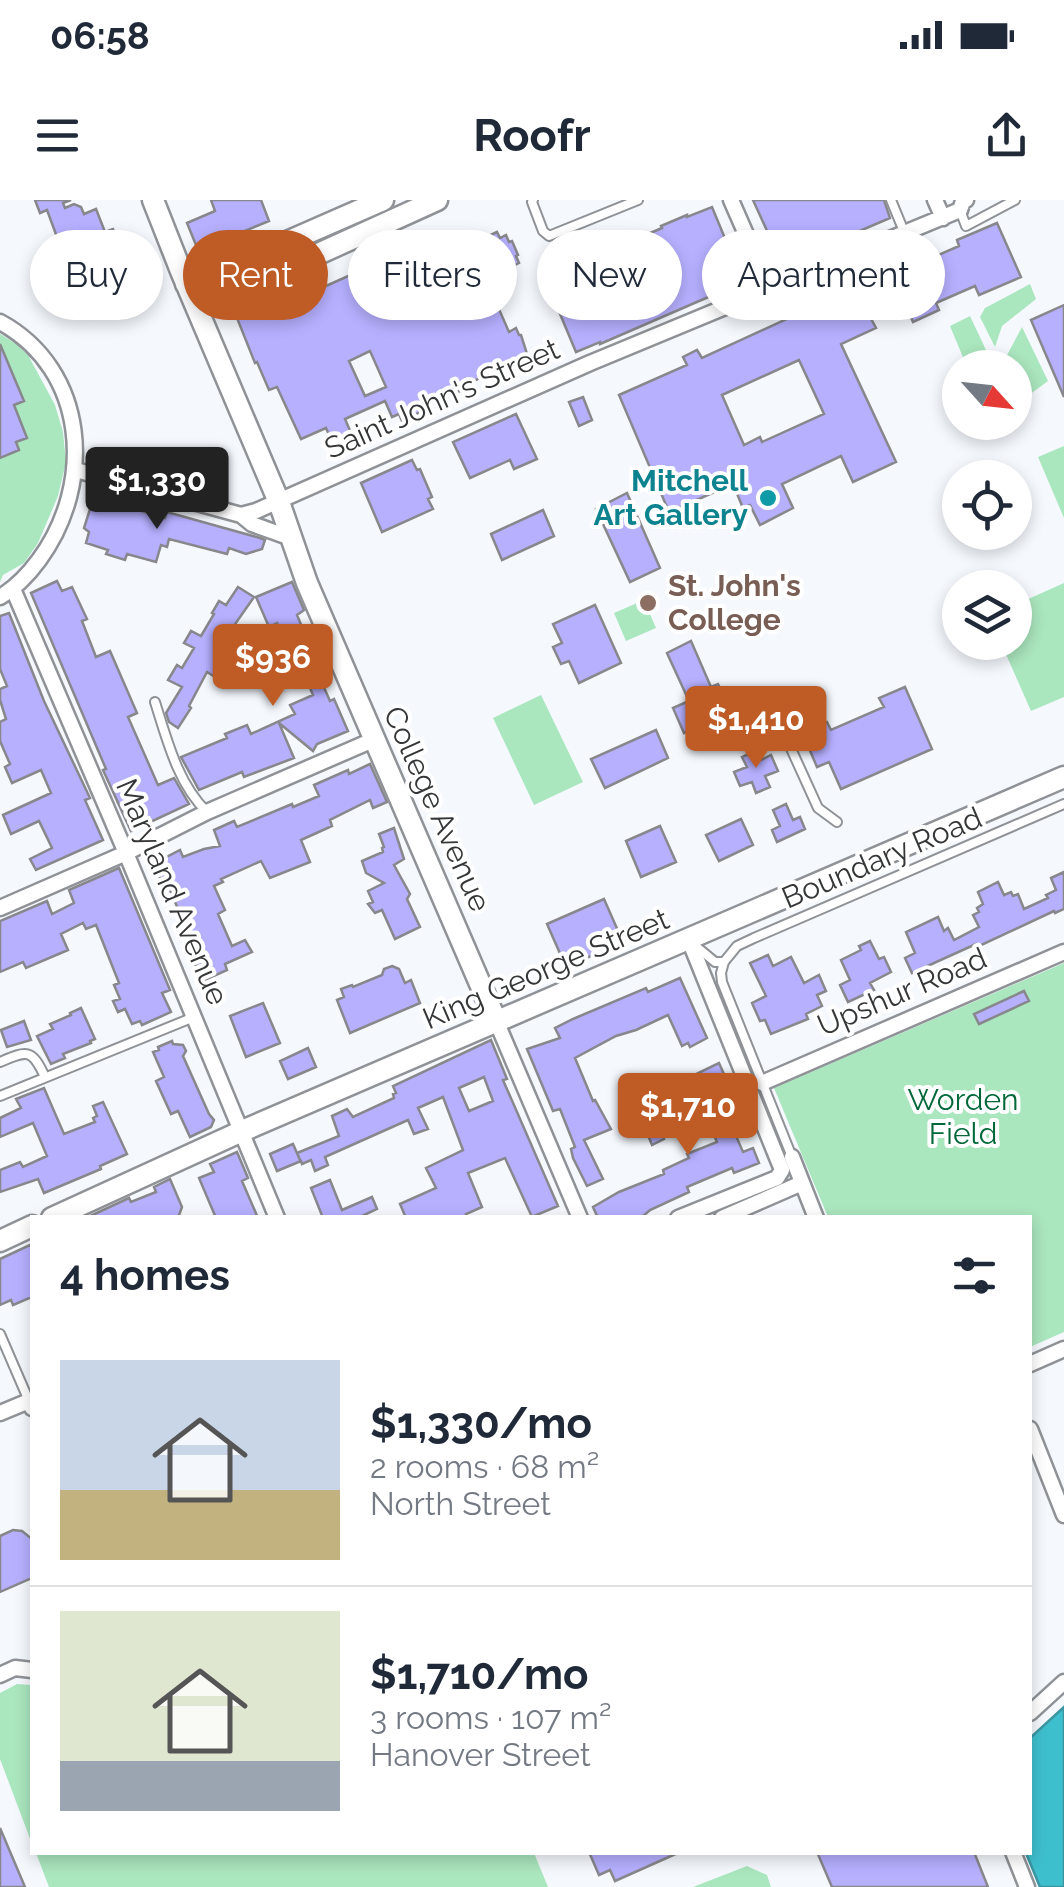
<!DOCTYPE html>
<meta charset="utf-8">
<style>
:root{--surface:#fff;--page:#f6f6f7;--text:#1f2937;--muted:#747a83;--line:#e0e1e3;--accent:#bf5b25}
body{margin:0;font-family:Raleway,sans-serif;background:var(--page);color:var(--text);height:100vh;display:flex;flex-direction:column;font-size:38px;white-space:nowrap}
*{box-sizing:border-box;margin:0}
p{font-size:32px;color:var(--muted)}
.icon{flex:none;width:55px;height:55px;fill:none;stroke:currentColor;stroke-width:2;stroke-linecap:round;stroke-linejoin:round}
.map{position:relative;flex:1;overflow:hidden}
.details{position:absolute;left:30px;top:1015px;width:1002px;height:640px;display:flex;flex-direction:column;background:var(--surface);border-radius:0px;box-shadow:0 5px 15px #0003}
.details>*{flex:none}
.guide{position:absolute;left:30px;top:30px;width:1005px;height:90px;display:flex;gap:20px}
.needle{width:65px;rotate:117deg}
.fabs{position:absolute;left:942px;top:150px;display:grid;gap:20px}
.fabs a{display:grid;place-items:center;width:90px;height:90px;border-radius:50%;background:var(--surface);box-shadow:0 5px 15px #0003;font-size:50px}
.price{position:absolute;translate:-50% -85px;padding:0 22px;border-radius:10px;background:var(--accent);color:#fff;font-size:32px;line-height:65px;filter:drop-shadow(0 2px 5px #0008)}
.price::after{content:'';position:absolute;left:50%;top:60px;width:30px;height:22px;margin-left:-15px;background:inherit;clip-path:polygon(0 0,100% 0,50% 100%)}
.price.active{background:#222;color:#fff}
ul{padding:0;list-style:none}
li{display:flex;align-items:center;gap:30px;height:250px;padding:0 30px}
li+li{border-top:2px solid var(--line)}
li span{display:grid;place-items:center;flex:none;width:280px;height:200px;border-radius:0px;color:#555}
li>.icon{margin-inline-start:auto}
span .icon{width:120px;height:120px;fill:#fffc;stroke-width:1}
li b{font-size:42px}
h2{display:flex;justify-content:space-between;align-items:center;height:120px;padding:0 30px;font-size:42px}
.chip{padding:0 35px;border-radius:45px;background:var(--surface);box-shadow:0 5px 15px #0003;font-size:35px;line-height:90px}
.chip.active{background:var(--accent);color:#fff}
.status{display:flex;justify-content:space-between;align-items:center;height:70px;padding:0 50px;background:var(--surface);direction:ltr}
.status svg{height:28px;fill:currentColor}
header{display:flex;justify-content:space-between;align-items:center;height:130px;padding:0 30px;background:var(--surface);font-size:45px;font-weight:700}
.map>svg:first-child{display:block}
.green{fill:#aae6be}
.water{fill:#3ebfce;stroke:#3b96a1;stroke-width:2.5}
.building{fill:#b6b0ff;stroke:#87878c;stroke-width:2.5;fill-rule:evenodd}
.lines{fill:none;stroke-linecap:round;stroke-linejoin:round}
.lane-casing{stroke:#8f9296;stroke-width:12}
.street-casing{stroke:#8f9296;stroke-width:19}
.secondary-casing{stroke:#8f9296;stroke-width:25}
.lane{stroke:#fff;stroke-width:8}
.street{stroke:#fff;stroke-width:14}
.secondary{stroke:#fff;stroke-width:20}
.culture-dot{fill:#0f9aa8;stroke:#fff;stroke-width:4}
.education-dot{fill:#8d6e63;stroke:#fff;stroke-width:4}
.labels{text-anchor:middle;stroke-width:8;stroke-linejoin:round;paint-order:stroke}
.street-label{font-size:30px;fill:#343637;stroke:#fff}
.culture-label{font-size:30px;font-weight:bold;fill:#0d838f;stroke:#fff;text-anchor:end}
.education-label{font-size:30px;font-weight:bold;fill:#785e54;stroke:#fff;text-anchor:start}
.park-label{font-size:30px;fill:#006738;stroke:#fff}
</style>
<div class="status"><b>06:58</b><svg viewBox="0 0 49 12"><path d="M0 12V9h3v3zM5 12V6h3v6zM10 12V3h3v9zM15 12V0h3v12zM26 1h20v11H26zM47 4h2v5h-2z"/></svg></div>
<header><svg class="icon" aria-label="menu" viewBox="0 0 24 24"><path d="M4 6h16M4 12h16M4 18h16"/></svg>Roofr<svg class="icon" aria-label="share" viewBox="0 0 24 24"><path d="M12 15V3M7 8l5-5 5 5M5 13v7h14v-7"/></svg></header>
<div class="map">
<svg width="1064" height="1687" viewBox="0 0 1064 1687">
<rect width="100%" height="100%" fill="#f5f9fe"/>
<!-- green -->
<path class="green" d="M1030,84L1036,99L1002,126L995,147L980,117L985,108Z
M970,116L994,167H967L950,126Z
M1022,127L1048,181L1025,198L1015,176V168L1011,167L1006,157Z
M0,134L15,143L28,155L55,205L63,232L66,262L58,296L38,343L24,363L3,375L0,382V258L16,242L14,205L23,200L4,153L0,154Z
M1064,246V318L1038,257Z
M1064,383V497L1031,511L1001,443L1015,442V405Z
M644,400L656,428L626,441L614,413Z
M541,495L583,582L534,605L493,518Z
M1064,763V1132L1030,1147V1018L828,1017L774,888Z
M17,1484L32,1485V1644L0,1559V1493Z
M36,1653H534L548,1687H49Z
M747,1666L767,1675L771,1687H693Z"/>
<!-- water -->
<path class="water" d="M1064,1507V1687H1040L1026,1653L1030,1652V1538Z"/>
<!-- building -->
<path class="building" d="M35,0H71L63,3L65,8L74,4L81,7L84,14L96,9L105,32L113,29L117,39L111,52L100,56L97,65L89,68L100,93L77,103L71,88L79,85L66,55L64,56L47,10L40,13Z
M211,0H261L269,21L198,50L187,23L215,11Z
M753,0H884L890,18L792,60L788,51L778,55Z
M712,7L743,82L600,144V142L576,152L545,78L583,59L593,55L594,57L662,28L661,26L687,15V17Z
M997,23L1021,77L979,95L975,86L936,103L939,110L913,122L889,66L914,55L918,64L959,46L957,40Z
M497,32L500,38L506,35L509,42L512,41L518,55L516,56L519,63L513,66L515,71L488,84L509,132L516,128L519,135H521L528,157L522,159L525,166L505,177L504,175L497,178L494,172L471,182L472,186L451,195L449,191L426,201L430,208L402,221L399,214L392,217L385,201L345,219L351,233L332,242L326,228L301,239L277,187L269,190L257,162L255,163L237,118L262,107L265,113L317,90L355,73L353,67L378,55L397,91L433,74L425,56L432,53L431,51L455,42L458,50ZM370,151L386,187L365,196L349,161Z
M856,87L860,95L866,93L874,110L868,113L876,128L841,144L896,262L853,282L841,256L782,284L793,308L760,325L750,305L743,308L733,284L669,312L619,195L687,165L683,157L697,150L702,158ZM799,160L824,214L762,242L760,237L744,245L722,195Z
M1064,105V197L1031,120Z
M0,144L24,201L14,205L27,238L16,242L19,250L0,258Z
M583,197L592,220L579,226L569,202Z
M516,214L537,259L514,269L510,260L470,278L453,242Z
M412,260L417,270L420,269L432,297L428,299L433,309L382,332L361,283Z
M627,293L660,368L630,382L596,309Z
M116,297L137,303L135,309L165,318L167,312L260,338L265,340L262,349L246,354L229,348L227,354L169,339L167,347L161,345L156,362L127,354L125,360L106,354L108,350L86,343L89,332L84,328L90,309L97,310L101,300L114,304Z
M543,310L554,336L502,360L491,334Z
M57,381L62,391L72,387L87,419L82,421L96,457L110,451L137,513L128,517L158,585L174,578L189,604L131,631L103,570L106,569L31,393Z
M292,382L304,410L297,415L309,444L305,445L330,501L334,499L348,531L317,544L313,551L279,523L294,558L244,577L242,572L199,590L181,557L227,538L225,534L247,525L251,534L295,514L290,505L313,495L302,469L298,471L277,423L269,427L256,397Z
M238,387L254,397L226,437L238,444L217,478L207,472L189,506L191,508L178,528L169,522L166,513L182,487L168,480L177,465L182,468L194,448L184,443L191,431L201,436L214,414L212,413L219,401L226,405Z
M595,405L621,463L579,483L569,461L561,464L553,447L562,443L553,424Z
M9,413L44,501L90,598L85,600L103,640L36,670L30,659L52,648L39,621L11,634L3,615L51,593L41,570L12,583L5,567L10,564L0,541V522L6,519L0,500V489L7,486L0,469V416Z
M691,441L711,487L718,484L723,494L732,490L740,508L684,533L673,508L689,501L667,453Z
M905,487L932,549L841,589L829,562L817,567L802,532L827,522L831,530L884,507L879,498Z
M656,530L668,558L605,588L591,559Z
M757,550L761,560L771,555L778,571L765,576L770,587L756,593L752,582L740,586L734,572L747,567L742,557Z
M370,564L387,602L373,608L370,600L330,620L332,626L301,640L310,662L270,678L261,661L221,679L223,682L214,686L225,710L218,714L232,746L245,740L252,752L225,764L227,770L205,780L200,778L197,775L199,768L192,762L193,756L197,754L167,683L163,685L157,671L161,670L157,662L180,650L183,657L204,649L220,646L214,630L234,621L237,627L292,604L293,607L319,596L314,585L348,570L349,574Z
M786,604L793,620L800,617L805,629L777,642L772,630L780,626L773,610Z
M741,619L753,645L719,661L706,635Z
M660,626L676,662L641,677L626,641Z
M394,628L404,659L394,665L410,694L407,699L420,727L395,739L382,710L375,713L368,704L373,702L368,691L384,683L366,673L362,661L383,652L382,648L384,647L379,634Z
M119,668L170,790L162,793L171,812L142,825L140,821L132,824L125,809L118,812L113,801L120,799L114,785L119,783L96,725L86,729L83,723L61,734L68,750L26,768L23,762L0,772V721L47,701L52,714L74,703L69,690Z
M1064,672V709L1055,713L1054,711L977,747L976,744L912,773L905,758L915,753L906,732L938,717L944,731L948,728L954,740L979,727L973,715L979,712L977,708L983,704L978,692L998,682L1004,695L1011,692L1013,696L1018,694L1024,709L1048,698L1046,695L1056,690L1051,678Z
M604,699L623,742L566,767L547,724Z
M870,741L879,759L884,757L891,772L870,783L874,790L848,802L840,785L850,780L841,760L861,750L859,746Z
M768,755L773,766L791,757L804,783L819,775L826,791L817,795L822,806L806,814L808,819L771,834L765,820L760,821L752,803L766,796L750,763Z
M392,766L399,769L405,783L411,780L420,803L350,833L337,800L344,797L341,789L352,785L353,787L382,775L384,769Z
M680,778L707,838L690,847L688,843L682,846L668,815L636,830L616,836L575,858L593,901L595,900L611,929L584,940L603,979L587,986L573,958L571,949L575,947L560,909L553,911L527,849L560,838L555,828L573,819L646,788L648,792Z
M1024,791L1029,801L979,824L974,814Z
M263,803L280,843L246,857L230,816Z
M81,808L95,839L90,841L91,843L63,854L65,858L51,864L37,836L53,829L50,824L71,815L70,813Z
M24,821L31,840L7,847L1,830Z
M491,840L507,879L503,880L558,1006L532,1017L505,958L468,973L482,1007L466,1014L468,1018H406L400,1004L436,988L426,968L463,950L443,897L418,908L428,929L414,934L408,920L325,957L328,965L315,971L311,960L302,964L301,961L277,971L270,954L293,944L300,960L297,953L339,936L332,916L347,909L353,917L394,898L393,894L396,893L393,886ZM484,877L493,901L469,911L459,888Z
M172,841L173,844L183,845L186,851L183,856L209,914L214,920L211,927L190,937L178,911L171,914L156,881L164,877L153,852L159,850L158,847Z
M308,848L316,867L288,879L280,861Z
M719,863L727,881L719,884L737,927L733,929L743,952L753,948L759,963L734,973L732,968L687,987L689,992L650,1010L641,1018H598L593,1007L619,992L664,974L663,970L689,958L687,954L717,942L697,896L701,895L692,876Z
M44,888L64,934L95,922L93,918L97,916L93,906L103,902L127,954L100,966L101,969L44,993L38,979L0,992V970L20,962L23,967L47,956L33,923L0,937V918L21,908L16,899Z
M654,918L664,939L652,945L643,923Z
M237,952L248,978L242,981L258,1018H216L199,978L214,972L210,964Z
M170,979L182,1007L178,1018H86L129,998L131,1002L156,992L154,987Z
M330,980L342,1010L372,997L377,1009L358,1018H323L311,988Z
M32,1044V1097L13,1105L11,1100L0,1105V1059Z
M13,1330L22,1331L32,1339V1378L0,1392V1336Z
M0,1628L25,1687H0Z
M589,1652H680L615,1681L610,1670L599,1675Z
M817,1652H974L988,1687H832Z"/>
<g class="lines">
<defs>
<path id="lane" d="M533,0L532,2L543,31L549,36L638,0
M891,0L905,34
M960,10L966,26L1015,0
M155,502C167,540 178,584 207,612
M768,528L788,542L818,608L837,622
M692,743L715,762H724L721,773L722,782L792,957
M724,762L737,746L754,738L1064,604
M0,862C28,850 32,849 45,877
M0,896L194,817
M0,1134L29,1201"/>
<path id="street" d="M731,0L770,89
M935,0L943,18
M0,122C88,170 95,284 39,360C28,375 17,387 0,397
M76,270L241,315L256,311L590,163L960,10L963,1L966,0
M241,315L252,324L291,338
M13,389L126,653L277,1018
M0,708L126,653L207,612L373,540
M497,823L580,1018
M762,883L1064,752
M792,957L816,1018
M678,1018L777,978L782,970L689,740
M722,1018L802,983
M1030,1164L1064,1149
M0,1213L29,1201L32,1208
M1030,1229L1064,1315
M0,1475L15,1468L32,1470
M1030,1513L1064,1482
M1013,1652L1027,1687"/>
<path id="secondary" d="M153,0L181,71L279,302L307,383L497,823
M186,84L216,73L383,0
M197,109L437,0
M52,1018L240,932L1064,577
M0,1041L32,1026"/>
</defs>
<!-- lane casing -->
<use href="#lane" class="lane-casing"/>
<!-- street casing -->
<use href="#street" class="street-casing"/>
<!-- secondary casing -->
<use href="#secondary" class="secondary-casing"/>
<!-- lane -->
<use href="#lane" class="lane"/>
<!-- street -->
<use href="#street" class="street"/>
<!-- secondary -->
<use href="#secondary" class="secondary"/>
</g>
<!-- markers -->
<circle class="culture-dot" cx="768" cy="298" r="10"/>
<circle class="education-dot" cx="648" cy="403" r="10"/>
<g class="labels">
<!-- street labels -->
<g class="street-label">
<text transform="translate(442 199) rotate(-24)" y="10">Saint John's Street</text>
<text transform="translate(437 609) rotate(66)" y="10">College Avenue</text>
<text transform="translate(882 658) rotate(-23)" y="10">Boundary Road</text>
<text transform="translate(172 692) rotate(67)" y="10">Maryland Avenue</text>
<text transform="translate(546 769) rotate(-23)" y="10">King George Street</text>
<text transform="translate(902 792) rotate(-23)" y="10">Upshur Road</text>
</g>
<!-- culture labels -->
<g class="culture-label">
<text x="748" y="291">Mitchell<tspan x="748" dy="34">Art Gallery</tspan></text>
</g>
<!-- education labels -->
<g class="education-label">
<text x="668" y="396">St. John's<tspan x="668" dy="34">College</tspan></text>
</g>
<!-- park labels -->
<g class="park-label">
<text x="963" y="910">Worden<tspan x="963" dy="34">Field</tspan></text>
</g>
</g>
</svg>
<div class="fabs">
<a><svg class="needle" viewBox="-14 -14 28 28"><path d="M0-13l5 13h-10z" fill="#e53935"/><path d="M0 13l5-13h-10z" fill="#747a83"/></svg></a>
<a><svg class="icon" aria-label="locate" viewBox="0 0 24 24"><circle cx="12" cy="12" r="6"/><path d="M12 2v4M12 18v4M2 12h4M18 12h4"/></svg></a>
<a><svg class="icon" aria-label="layers" viewBox="0 0 24 24"><path d="M12 4l9 5-9 5-9-5zM3 14l9 5 9-5"/></svg></a>
</div>
<b class="price active" style="left:157px;top:332px">$1,330</b>
<b class="price" style="left:273px;top:509px">$936</b>
<b class="price" style="left:756px;top:571px">$1,410</b>
<b class="price" style="left:688px;top:958px">$1,710</b>
<div class="guide">
<a class="chip">Buy</a>
<a class="chip active">Rent</a>
<a class="chip">Filters</a>
<a class="chip">New</a>
<a class="chip">Apartment</a>
</div>
<section class="details">
<h2>4 homes<svg class="icon" aria-label="filters" viewBox="0 0 24 24"><path d="M4 7h16M4 17h16"/><circle cx="9" cy="7" r="2"/><circle cx="15" cy="17" r="2"/></svg></h2>
<ul>
<li><span style="background:linear-gradient(#c9d6e8 65%,#c2b280 0)"><svg class="icon" aria-label="home" viewBox="0 0 24 24"><path d="M3 11l9-7 9 7M6 9v11h12V9"/></svg></span><div><b>$1,330/mo</b><p>2 rooms · 68 m²</p><p>North Street</p></div></li>
<li><span style="background:linear-gradient(#dfe7d0 75%,#9aa5b1 0)"><svg class="icon" aria-label="home" viewBox="0 0 24 24"><path d="M3 11l9-7 9 7M6 9v11h12V9"/></svg></span><div><b>$1,710/mo</b><p>3 rooms · 107 m²</p><p>Hanover Street</p></div></li>
</ul>
</section>
</div>
